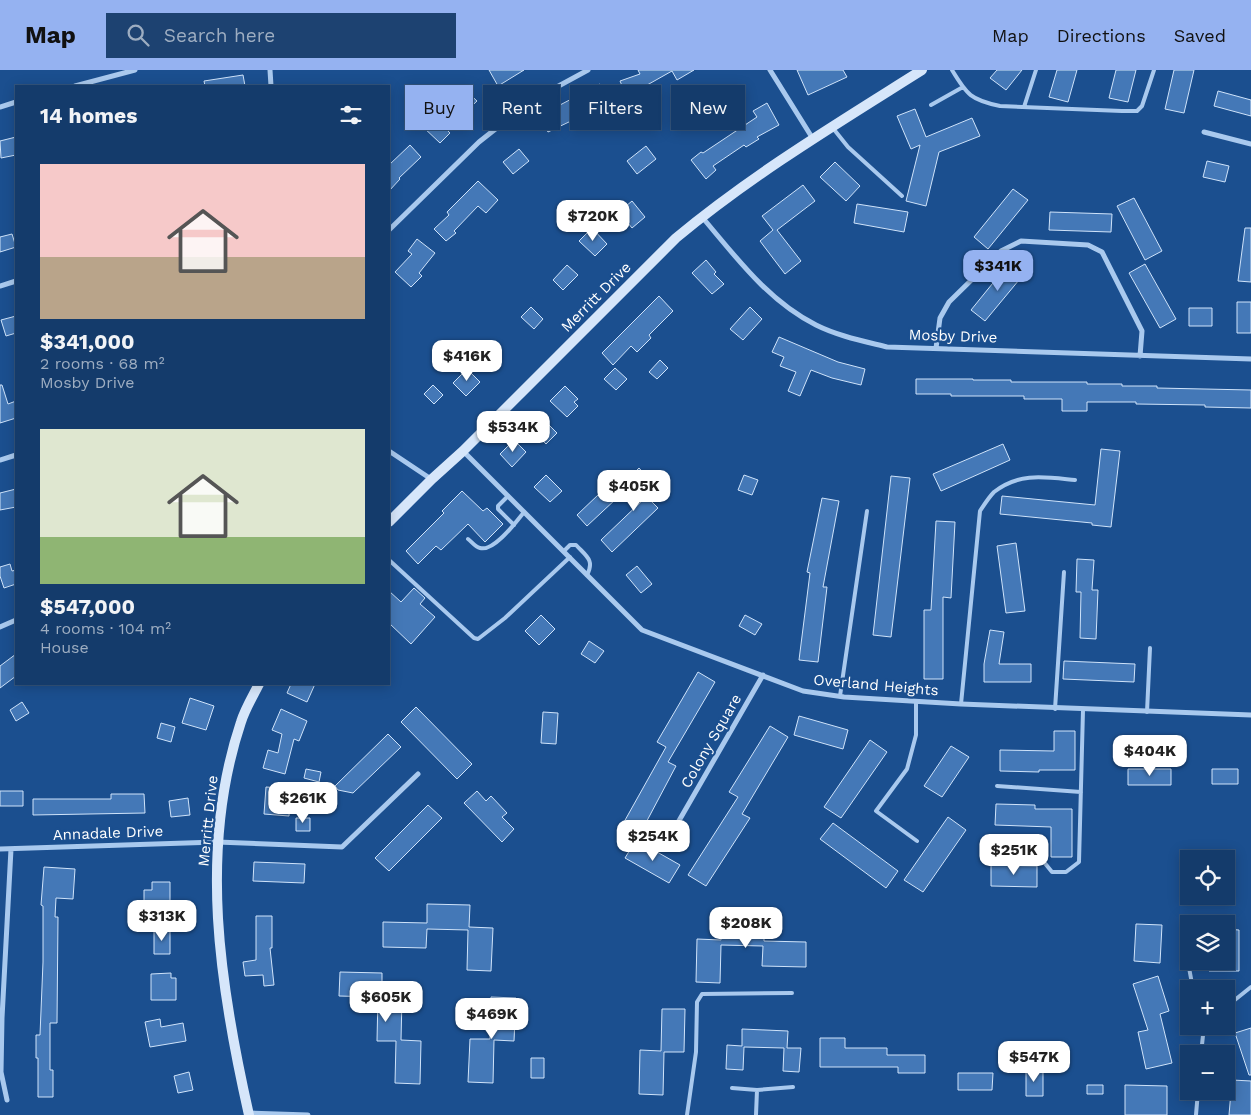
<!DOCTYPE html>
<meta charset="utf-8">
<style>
:root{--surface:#143b6b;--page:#1d4271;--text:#f1f3f6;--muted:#9dadc1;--line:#33557e;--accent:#95b2f1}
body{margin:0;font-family:"Work Sans",sans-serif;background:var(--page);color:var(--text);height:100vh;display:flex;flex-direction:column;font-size:19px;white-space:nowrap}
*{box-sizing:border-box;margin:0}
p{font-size:16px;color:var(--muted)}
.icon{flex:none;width:28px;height:28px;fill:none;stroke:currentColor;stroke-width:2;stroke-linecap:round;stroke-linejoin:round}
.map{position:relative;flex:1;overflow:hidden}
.details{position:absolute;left:15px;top:15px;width:375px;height:600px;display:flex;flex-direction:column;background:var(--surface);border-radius:0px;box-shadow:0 2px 12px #0003,0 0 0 1px var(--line)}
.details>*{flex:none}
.top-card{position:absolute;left:405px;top:15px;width:475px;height:45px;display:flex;gap:10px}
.fabs{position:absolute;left:1180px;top:780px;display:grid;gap:10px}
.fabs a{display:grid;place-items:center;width:55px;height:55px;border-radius:0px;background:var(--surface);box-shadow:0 2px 12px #0003,0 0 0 1px var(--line);font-size:25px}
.price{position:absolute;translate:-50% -42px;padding:0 11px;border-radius:10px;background:#fff;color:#222;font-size:16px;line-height:32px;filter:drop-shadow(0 1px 2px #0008)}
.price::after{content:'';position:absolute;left:50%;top:30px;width:15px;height:11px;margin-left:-8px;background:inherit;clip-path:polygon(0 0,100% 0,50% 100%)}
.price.on{background:var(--accent);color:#111}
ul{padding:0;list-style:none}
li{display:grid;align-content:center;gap:10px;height:265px;padding:0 25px}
li span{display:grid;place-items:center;height:155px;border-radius:0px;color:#555}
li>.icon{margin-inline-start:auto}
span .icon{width:90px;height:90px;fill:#fffc;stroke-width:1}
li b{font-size:21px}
h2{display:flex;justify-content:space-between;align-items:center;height:60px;padding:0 25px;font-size:21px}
.pill{padding:0 18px;border-radius:0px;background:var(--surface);box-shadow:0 2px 12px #0003,0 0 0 1px var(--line);font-size:18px;line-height:45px}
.pill.on{background:var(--accent);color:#111}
header{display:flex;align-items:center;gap:30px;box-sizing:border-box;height:70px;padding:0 25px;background:var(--accent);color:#111}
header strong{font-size:24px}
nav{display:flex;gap:28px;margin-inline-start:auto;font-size:18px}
.search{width:350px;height:45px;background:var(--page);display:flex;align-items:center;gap:12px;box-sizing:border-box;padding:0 18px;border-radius:0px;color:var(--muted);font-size:19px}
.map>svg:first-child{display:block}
.building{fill:#4478b7;stroke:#cfe3fa}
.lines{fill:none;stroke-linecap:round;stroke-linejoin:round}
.lane{stroke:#a9c9ee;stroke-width:4}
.street{stroke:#a9c9ee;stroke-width:5}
.secondary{stroke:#d6e6fa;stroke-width:10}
.labels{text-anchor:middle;stroke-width:4.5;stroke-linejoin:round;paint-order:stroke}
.street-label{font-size:15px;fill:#fff;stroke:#1b4f8f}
</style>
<header>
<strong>Map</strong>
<div class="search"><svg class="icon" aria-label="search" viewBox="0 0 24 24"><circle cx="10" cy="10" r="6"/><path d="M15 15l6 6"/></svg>Search here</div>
<nav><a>Map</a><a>Directions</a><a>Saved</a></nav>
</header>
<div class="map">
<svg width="1251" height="1045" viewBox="0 0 1251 1045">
<rect width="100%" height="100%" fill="#1b4f8f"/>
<!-- building -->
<path class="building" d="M489,0H524L498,16Z
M638,0H694L677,10L672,1L640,19L643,26L629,32L620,11L640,4Z
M797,0H843L847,7L808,25Z
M997,0H1022L1006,20L990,8Z
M1057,0H1077L1068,32L1049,27Z
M1116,0H1136L1128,32L1109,28Z
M1174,0H1194L1184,43L1165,39Z
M243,5L245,16H205L204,11Z
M600,14L609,32L586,44L587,47L574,53L573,50L548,62L539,46Z
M452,20L458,26L465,20L477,31L460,47L443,29Z
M1218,21L1251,30V46L1214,36Z
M767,33L779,55L757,67L759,69L746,77L744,75L713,96L716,100L706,109L691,90L701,82L703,83L757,47L753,41Z
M915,39L926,67L972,48L980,66L939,82L926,136L906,131L920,75L911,79L897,46Z
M433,46L450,63L440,73L422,56Z
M16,67V85L1,88L0,71Z
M410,75L421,87L399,108L400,109L389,121V95Z
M646,76L656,89L637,104L627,91Z
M519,79L529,91L513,104L503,92Z
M1207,91L1229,96L1225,112L1203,107Z
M835,92L860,116L846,131L820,107Z
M478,111L498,130L486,143L478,136L454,161L456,163L446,171L434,159L449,145L447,142Z
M803,115L815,131L777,160L801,191L785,204L760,171L773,160L762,146Z
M1013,119L1028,130L988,179L974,167Z
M1134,128L1162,181L1145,190L1117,136Z
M632,131L645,147L632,158L619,142Z
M857,134L908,142L904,162L854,153Z
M1050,142L1112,144L1111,162L1049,160Z
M592,158L607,174L595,186L579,171Z
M1245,158H1251V212L1238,211Z
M12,164L16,177L0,182V167Z
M417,169L435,183L419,203L422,206L411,217L395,202L412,184L408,181Z
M706,190L716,202L714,204L724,214L712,224L692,203Z
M1010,192L1024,204L985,251L971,240Z
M1145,194L1176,249L1160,258L1129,203Z
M567,195L578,205L563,220L553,210Z
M659,226L673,241L649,265L651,268L637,282L631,276L613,295L602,283Z
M1237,232H1251V263H1237Z
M531,237L543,249L534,259L521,247Z
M750,237L762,249L743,270L730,259Z
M1189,238H1212V256H1189Z
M16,246V263L6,266L1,250Z
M779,267L838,292L865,299L861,315L832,308L811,300L800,326L788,321L796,302L780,296L784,287L772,282Z
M660,290L668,298L657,309L649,302Z
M615,298L627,309L616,320L604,309Z
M467,299L480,312L466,326L453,313Z
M916,309H973V310H1011V312H1087V314H1122V316H1157V318L1251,320V338L1205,337V335L1136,334V332H1087V341H1062V329H1024V326H951V324H916Z
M0,315H2L8,334L16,331V348L0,353Z
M433,315L443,325L434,334L424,324Z
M565,316L578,329L574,332L578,336L567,347L550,331Z
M538,344L557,363L546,374L527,355Z
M514,370L526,382L512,397L500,384Z
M1003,374L1010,390L941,421L933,404Z
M1101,379L1120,381L1111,457L1092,455V453L1000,444L1002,426L1095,435Z
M639,398L661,421L650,430L658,438L612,482L601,470L646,427L628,409Z
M621,403L632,414L587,456L577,445Z
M546,405L562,421L550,432L534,417Z
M744,405L758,410L752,425L738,420Z
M891,406L910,408L891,567L873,565Z
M16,419V437L0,440V423Z
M462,421L483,441L487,438L503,454L485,472L468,454L441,480L436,476L418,494L406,481L444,443L442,441Z
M822,428L839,431L823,517H827L818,592L799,590L810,503L807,502Z
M936,451L955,452L951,528L943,527V609H924V540H931Z
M1016,473L1025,541L1006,543L997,476Z
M1077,489L1094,490L1092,520H1098L1096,569L1080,568L1081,522H1076Z
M10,494L12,501L16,500V514L4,518L0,506V497Z
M637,496L652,514L641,523L626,505Z
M414,518L425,528L420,534L435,547L411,574L389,553V521L401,532Z
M541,545L555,559L539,575L525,561Z
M745,545L762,554L755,565L739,556Z
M990,560L1004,562L999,594H1031V612H984V594Z
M589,571L604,581L595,593L581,584Z
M16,584V606L0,618V596Z
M1064,591L1135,594L1134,612L1063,609Z
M698,602L715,612L668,692L676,696L641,762L624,752L666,677L657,672Z
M291,614H315L307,632L287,623Z
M190,628L214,636L206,660L182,653Z
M22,632L29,643L16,651L10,640Z
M416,637L472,694L457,709L401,652Z
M281,639L307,651L299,671L294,669L285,704L263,698L268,680L278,683L282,664L272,660Z
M543,642L558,643L556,674L541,673Z
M799,646L848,660L843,679L794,665Z
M161,653L175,657L171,672L157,668Z
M770,656L788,667L742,744L750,748L706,816L688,805L738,727L729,722Z
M1054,661H1075V700H1039V702L1000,701V680L1054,681Z
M388,664L401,677L353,723L338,720L335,716Z
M870,670L887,682L841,748L824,737Z
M951,676L969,687L942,727L924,716Z
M306,699L321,702L319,712L304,708Z
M1128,699H1171V715H1128Z
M1212,699H1238V714H1212Z
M266,717L283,718L282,727L290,728L289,746L264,744Z
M0,721H23V736H0Z
M477,721L486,731L491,726L507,743L502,747L514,759L502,772L464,733Z
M111,724H144L145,743L33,745V729H111Z
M188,728L190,745L171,747L169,731Z
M996,734L1035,735V739H1072V787H1051V757L995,755Z
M428,735L442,748L389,801L375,788Z
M948,747L966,760L923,822L904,810Z
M296,748H310V761H296Z
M833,753L898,801L886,818L820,769Z
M636,770L680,795L669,813L625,788Z
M254,792L305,794L304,813L253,811Z
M991,795L1037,796V817L991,816Z
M44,797L75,799L73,829L56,828L55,847H58L57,953H50V1000H53V1027H38V988H36V965H40L43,892V836L41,835Z
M152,812H170V837H144V820H152Z
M427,834L470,835L469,857L493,858L491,901L467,900L468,860L427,859L426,878L383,877V852L427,853Z
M256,846H272V878H270L274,915L264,916L263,905L245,906L243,892L256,890Z
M721,850L764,851V871L806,872V897L762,896L763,876L721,875L720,913L696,912L697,869L721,870Z
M1136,854L1162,855L1160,893L1134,891Z
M1226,859L1239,860V901H1209V891H1226Z
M154,861H170V884H154Z
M340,902L382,903V927L402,928L401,970L421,971L420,1014L395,1013L396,971H377L378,927L339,926Z
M171,903V908H176V930H151V904Z
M1158,906L1169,941L1160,944L1172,993L1146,999L1138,962L1148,960L1133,914Z
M491,927L516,928L514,971L494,970L493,1013L468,1012L470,969H490Z
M662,939H685L684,982H664L663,1025L639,1024L640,980L661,981Z
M160,949L161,957L183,953L186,971L150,977L145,952Z
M1251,958V1005H1249L1235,963Z
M742,959L788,961L787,978H801L799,1002L783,1001L784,978L744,977L743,1000L726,999L727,975L742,976Z
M820,968H845V978H887V985H925V1003H898V997H820Z
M531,988H544V1008H531Z
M1026,1001H1043V1026H1026Z
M189,1002L193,1020L178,1023L174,1006Z
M958,1003H993L992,1020H958Z
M1232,1010L1251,1011V1045H1229Z
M1087,1015H1103V1024H1087Z
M1125,1015L1167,1016V1045H1125Z"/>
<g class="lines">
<!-- lane -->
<path class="lane" d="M952,0C967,25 971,30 1000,36L1122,41H1137L1142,36L1154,0
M931,35L963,17
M1024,37L1036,0
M832,57L848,77L902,126
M508,426L498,436V439L514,455
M468,469C472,472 475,477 480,478C494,482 516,452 524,442
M564,481L570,475H576C586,486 595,490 587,505
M389,490L474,568L478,569L505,548L570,487
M840,626L867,441
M916,632V665L907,699L876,741L917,771
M961,634L980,441C984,435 989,427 994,422C1020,402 1045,407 1075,410
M1055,639L1064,502
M1147,642L1150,578
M997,716L1081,722
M998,774L1031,776L1052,802H1066L1079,792L1083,640
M1184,871L1193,919
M1226,937L1251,917
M1201,984L1204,956
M732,1018L757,1020
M687,1045L696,982L697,932L702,924L792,923
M756,1045L757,1020L793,1017
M1196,1045L1198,1021"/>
<!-- street -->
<path class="street" d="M270,0L271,16
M770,0L813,69
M75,16L135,0
M0,37L16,32
M1204,62L1251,74
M702,147C736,187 768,231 816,255C838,266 863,271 887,277L1251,289
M389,160L479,72L531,31L588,0
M0,216L16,211
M936,278L940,248L949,232L1001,181L1021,171L1088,175L1102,182L1142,261L1140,286
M389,381L431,409
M463,381L642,560L803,621L844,627L961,634L1251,645
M0,390L16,385
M0,557L16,550
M665,775L763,605
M0,779L217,772L342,777L418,704
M7,1030L1,1002L2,948L11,779
M249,1043L308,1045"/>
<!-- secondary -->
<path class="secondary" d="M389,452L432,409L463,381L676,168C753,104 838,53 922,0
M249,1045C220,917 198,780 241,652C245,639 253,626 259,614"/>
</g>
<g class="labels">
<!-- street labels -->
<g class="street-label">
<text transform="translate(596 227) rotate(-45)" y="5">Merritt Drive</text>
<text transform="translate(953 266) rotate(2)" y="5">Mosby Drive</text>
<text transform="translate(876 615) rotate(5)" y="5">Overland Heights</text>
<text transform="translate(711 671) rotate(-60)" y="5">Colony Square</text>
<text transform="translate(208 751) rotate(-84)" y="5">Merritt Drive</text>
<text transform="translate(108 763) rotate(-2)" y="5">Annadale Drive</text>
</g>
</g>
</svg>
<div class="fabs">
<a><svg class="icon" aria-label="locate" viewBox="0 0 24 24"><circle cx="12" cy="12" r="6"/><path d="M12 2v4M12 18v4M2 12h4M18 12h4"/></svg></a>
<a><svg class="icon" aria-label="layers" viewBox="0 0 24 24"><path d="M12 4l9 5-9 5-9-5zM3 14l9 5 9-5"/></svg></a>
<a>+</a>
<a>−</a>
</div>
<b class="price" style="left:593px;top:172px">$720K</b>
<b class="price on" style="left:998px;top:222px">$341K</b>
<b class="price" style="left:467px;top:312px">$416K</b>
<b class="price" style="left:513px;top:383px">$534K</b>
<b class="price" style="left:634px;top:442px">$405K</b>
<b class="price" style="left:1150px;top:707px">$404K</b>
<b class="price" style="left:303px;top:754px">$261K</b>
<b class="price" style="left:653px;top:792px">$254K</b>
<b class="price" style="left:1014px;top:806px">$251K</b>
<b class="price" style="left:162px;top:872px">$313K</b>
<b class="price" style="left:746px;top:879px">$208K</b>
<b class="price" style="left:386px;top:953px">$605K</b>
<b class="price" style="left:492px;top:970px">$469K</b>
<b class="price" style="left:1034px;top:1013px">$547K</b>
<div class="top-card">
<a class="pill on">Buy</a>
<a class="pill">Rent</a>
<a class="pill">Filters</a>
<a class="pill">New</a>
</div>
<section class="details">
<h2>14 homes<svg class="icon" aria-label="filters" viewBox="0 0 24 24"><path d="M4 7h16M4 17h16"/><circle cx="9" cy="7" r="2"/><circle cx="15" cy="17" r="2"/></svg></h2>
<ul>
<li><span style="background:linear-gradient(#f6c9c9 60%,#b9a48a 0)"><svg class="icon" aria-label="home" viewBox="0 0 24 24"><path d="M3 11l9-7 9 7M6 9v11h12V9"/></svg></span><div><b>$341,000</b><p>2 rooms · 68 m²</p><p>Mosby Drive</p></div></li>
<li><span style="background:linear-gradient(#dfe7d0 70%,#8fb573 0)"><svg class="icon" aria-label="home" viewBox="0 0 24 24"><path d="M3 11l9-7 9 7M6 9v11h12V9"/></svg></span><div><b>$547,000</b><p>4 rooms · 104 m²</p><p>House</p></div></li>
</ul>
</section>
</div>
